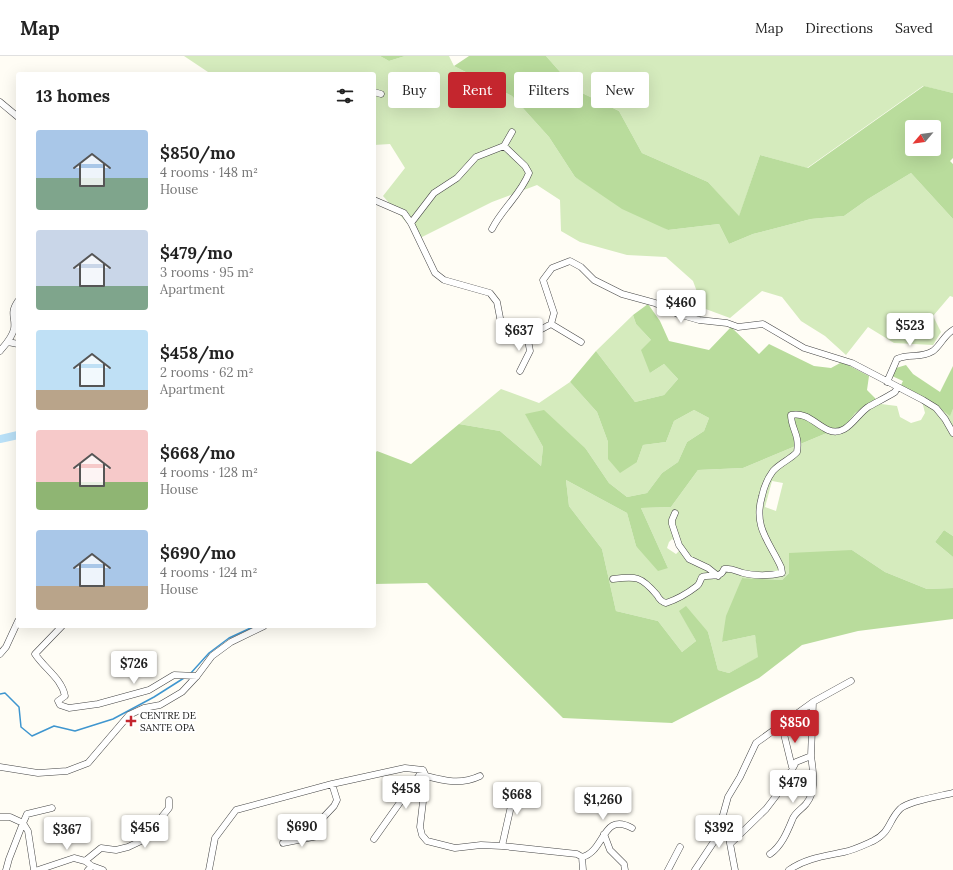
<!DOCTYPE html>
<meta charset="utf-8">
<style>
:root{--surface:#fff;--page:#f6f6f6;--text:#222;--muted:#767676;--line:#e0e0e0;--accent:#c4262e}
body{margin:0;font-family:Lora,serif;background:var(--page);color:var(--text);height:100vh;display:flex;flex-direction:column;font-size:15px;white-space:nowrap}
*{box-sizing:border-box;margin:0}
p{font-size:13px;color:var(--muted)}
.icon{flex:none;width:22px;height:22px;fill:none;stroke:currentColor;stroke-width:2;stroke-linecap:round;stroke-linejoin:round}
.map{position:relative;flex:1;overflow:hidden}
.panel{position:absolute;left:16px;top:16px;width:360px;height:556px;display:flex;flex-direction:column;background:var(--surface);border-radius:4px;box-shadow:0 4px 16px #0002}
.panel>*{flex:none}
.banner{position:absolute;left:388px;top:16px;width:380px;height:36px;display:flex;gap:8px}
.needle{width:26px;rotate:241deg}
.fabs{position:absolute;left:905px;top:64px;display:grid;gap:8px}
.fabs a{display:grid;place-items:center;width:36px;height:36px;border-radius:4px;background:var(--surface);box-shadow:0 4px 16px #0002;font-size:20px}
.price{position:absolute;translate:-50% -34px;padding:0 9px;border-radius:4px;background:#fff;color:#222;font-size:13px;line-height:26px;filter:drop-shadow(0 1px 2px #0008)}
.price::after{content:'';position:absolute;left:50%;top:24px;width:12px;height:9px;margin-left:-6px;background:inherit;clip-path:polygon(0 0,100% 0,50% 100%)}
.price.selected{background:var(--accent);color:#fff}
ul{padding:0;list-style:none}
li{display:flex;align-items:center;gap:12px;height:100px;padding:0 20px}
li span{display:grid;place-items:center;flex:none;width:112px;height:80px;border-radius:4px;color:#555}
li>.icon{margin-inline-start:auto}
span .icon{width:48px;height:48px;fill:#fffc;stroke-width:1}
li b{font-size:17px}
h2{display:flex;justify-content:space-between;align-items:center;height:48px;padding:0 20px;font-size:17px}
.pill{padding:0 14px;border-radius:4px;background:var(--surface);box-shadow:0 4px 16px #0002;font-size:14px;line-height:36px}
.pill.selected{background:var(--accent);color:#fff}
header{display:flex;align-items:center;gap:24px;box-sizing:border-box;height:56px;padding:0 20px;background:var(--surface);border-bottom:1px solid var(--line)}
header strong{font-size:19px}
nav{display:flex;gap:22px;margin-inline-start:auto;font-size:14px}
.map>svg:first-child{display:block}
.green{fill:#d5ebbd;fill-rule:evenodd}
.forest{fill:#b9dc9c;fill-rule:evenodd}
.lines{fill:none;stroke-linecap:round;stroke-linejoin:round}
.stream{stroke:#3f96cf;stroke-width:1.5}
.river{stroke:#b9e0f7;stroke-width:8}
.minor-casing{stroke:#444;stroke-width:7}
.minor{stroke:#fff;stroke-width:6}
.poi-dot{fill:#c4262e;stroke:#fff;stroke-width:1.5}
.labels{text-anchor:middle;stroke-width:4;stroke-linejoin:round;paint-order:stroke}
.poi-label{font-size:10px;fill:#111;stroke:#fff;text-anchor:start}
</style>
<header>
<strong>Map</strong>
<nav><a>Map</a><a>Directions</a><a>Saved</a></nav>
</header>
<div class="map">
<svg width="953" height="814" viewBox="0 0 953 814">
<rect width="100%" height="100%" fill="#fffdf5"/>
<!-- green -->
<path class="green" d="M184,0H380L389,5L405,0H449L454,10L512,40L549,81L575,121L668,174L719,168L729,188L753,178L811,163L844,160L868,143L911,117L953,163V241L950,240L933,260L941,276L933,289L894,287L868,271L846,299L825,280L801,265L782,241L762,235L730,262L703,252L693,225L666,201L627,199L580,186L561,175L560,144L537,129L492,146L420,182L383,140L405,112L390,88L374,89V18H211Z
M546,0H953V37L923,30L807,112L760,99L739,161L708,126L642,97L619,55L576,34Z
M633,259L636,268L651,284L650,317L664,308L678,323L664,339L635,346L596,295Z
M570,326L597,356L608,386L609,403L637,406L643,389L666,386L674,365L694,354L709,362L704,375L687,386L678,406L662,417L647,437L627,441L609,427L586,393L526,359L543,391L541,410L500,375L459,368L501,333L539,347Z
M876,343L881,348L897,350L900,361L911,367L921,364L925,357L922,345L928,343L950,359L953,353V480L944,474L935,486L953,501V532L927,533L885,516L852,494L789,517L782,524L742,522L722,586L755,579L759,601L729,617L718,614L708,576L680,555L696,585L682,596L658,565L616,555L602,493L569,450L566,424L627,457L636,490L668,512L641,452L671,451L698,414L743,412L846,369L855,357ZM772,425L783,427L776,455L765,451ZM672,483L681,488V493L676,498L667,492L669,486Z"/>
<!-- forest -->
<path class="forest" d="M380,0H405L389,5Z
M469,0H546L576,34L619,55L642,97L708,126L739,160L760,99L808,112L924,30L953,37V102L950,105L953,108V163L911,117L868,143L844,160L811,163L753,178L729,188L719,168L668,174L622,153L575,121L549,81L512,40L454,10ZM912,71H934V93H912Z
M648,248L660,265L669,285L709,294L731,271L759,298L769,288L814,310L831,312L842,306L869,320L867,334L876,343L855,357L846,369L743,412L698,414L671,451L641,452L668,512L658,515L636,490L627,457L566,424L569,450L602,493L616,555L658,565L682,596L696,585L679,555L686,550L708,576L718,614L729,617L758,601L755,579L722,586L726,560L742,522L782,524L789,517V497L852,494L885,516L927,533L953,532V563L858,575L802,589L759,622L672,667L563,662L427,527L374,528V398L377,395L411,408L459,368L500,375L541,410L543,391L525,358L544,354L586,393L609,427L627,441L647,437L662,417L678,406L687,386L704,375L709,362L694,354L674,365L666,386L643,389L637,406L620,417L608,403V386L597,356L570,326L596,295L635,346L664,339L678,323L664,308L650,317L641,294L651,284L636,268L633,259Z
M906,309L913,318L940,336L953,310V353L950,360L928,343L900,331L903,325L892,320L896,312Z
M944,474L953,480V501L935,486Z"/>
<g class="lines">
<!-- stream -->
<path class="stream" d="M190,618L209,597L229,582L255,570
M0,638L5,637L19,651L21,671L32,680L54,670L75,675L113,663L154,641L184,622"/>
<!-- river -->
<path class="river" d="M0,383L18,379"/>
<defs>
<path id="minor" d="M374,36L381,38
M0,46L18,61
M374,144L404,157L411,167L435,217L444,224L490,237L497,246L501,267C522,283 528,281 551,268L554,257L543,224L552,212L570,205L581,211L594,224L622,238L655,247L678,258L699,264L727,267L738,271L763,268L804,292L852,307L923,344L936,352L945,363L953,377
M411,167L434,137L457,122L476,101L504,90L512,76
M492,173C502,153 521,138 529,117L525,110L504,90
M551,268L581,286
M8,286L18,288
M0,295C5,289 12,282 14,273C16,261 9,258 18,245
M520,315L530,295L527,279
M887,326L897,303C910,297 920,303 933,295C941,289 944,279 953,274
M675,457L672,464V468L679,489L689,503L708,512L718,520
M613,523C636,520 641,520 657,539C659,543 662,546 666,547C678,543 688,537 697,530C700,528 700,524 702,521C710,518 721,523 724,513C732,512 736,515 743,517C754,520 770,520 782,517L781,511C769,485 753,471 762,440C764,431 767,423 773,415C780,407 791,403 797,396C800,378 791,373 791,359C807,356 815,368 828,374C846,382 856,359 868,351C877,346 887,341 895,336L897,332
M62,570L35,598C45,613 62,623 65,640L58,645L60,649L69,652L98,648L149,634L174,619L197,620
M0,598L6,591L18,565
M782,670L792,711
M0,711L38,717L67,715L88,707L129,659L144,652L160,649L182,636L197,620L212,600L231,586L264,570
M426,720C445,725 461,729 480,720
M0,761H10L23,767L9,803L6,814
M604,778L610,794L624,808L625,814
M720,779L721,766L728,741L740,721L756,687L813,646
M374,783L423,714
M283,787L318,780V767L334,750L337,744L332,728
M731,787L766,753L782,732L796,706L811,700L813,646L851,625
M502,790L511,750L510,744L506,740
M770,798C782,790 788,774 793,762C796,756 802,753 806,748C817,735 813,715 811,700
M582,801C605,796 602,755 632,772
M85,805L101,792L116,794L128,791L143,784L169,752V744
M34,814L28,775L23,767L27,758L52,752
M38,814L74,802L85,805L92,810
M88,814L92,810L103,814
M209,814L215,782L236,754L332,728L405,712L423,714L426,720L420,771L422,779L427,785L455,792L481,789L502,790L577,798L582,801L583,814
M668,814L680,791
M695,814L715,784L720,779L726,780L729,782L735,814
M789,814C806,802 825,800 844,796C854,794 864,789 873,785C891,776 888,765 900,753C908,745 941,740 953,737"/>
</defs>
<!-- minor casing -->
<use href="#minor" class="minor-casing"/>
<!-- minor -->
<use href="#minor" class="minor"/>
</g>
<!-- markers -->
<path class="poi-dot" d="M129 659h4v4h4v4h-4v4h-4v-4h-4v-4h4z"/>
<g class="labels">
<!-- poi labels -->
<g class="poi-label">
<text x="140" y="663">CENTRE DE<tspan x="140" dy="12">SANTE OPA</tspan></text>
</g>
</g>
</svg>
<div class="fabs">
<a><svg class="needle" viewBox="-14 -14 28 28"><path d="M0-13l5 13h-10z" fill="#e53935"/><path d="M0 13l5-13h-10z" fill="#767676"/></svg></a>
</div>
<b class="price" style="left:681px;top:268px">$460</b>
<b class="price" style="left:910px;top:291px">$523</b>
<b class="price" style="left:519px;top:296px">$637</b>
<b class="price" style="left:134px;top:629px">$726</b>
<b class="price selected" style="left:795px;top:688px">$850</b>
<b class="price" style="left:793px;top:748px">$479</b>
<b class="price" style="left:406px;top:754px">$458</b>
<b class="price" style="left:517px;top:760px">$668</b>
<b class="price" style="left:603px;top:765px">$1,260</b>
<b class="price" style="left:302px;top:792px">$690</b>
<b class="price" style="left:145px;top:793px">$456</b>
<b class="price" style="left:719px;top:793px">$392</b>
<b class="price" style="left:67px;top:795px">$367</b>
<div class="banner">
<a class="pill">Buy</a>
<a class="pill selected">Rent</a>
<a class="pill">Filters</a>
<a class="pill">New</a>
</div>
<section class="panel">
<h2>13 homes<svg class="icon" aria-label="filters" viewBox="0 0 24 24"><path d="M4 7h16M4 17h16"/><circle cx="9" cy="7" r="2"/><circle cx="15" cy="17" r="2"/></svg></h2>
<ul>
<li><span style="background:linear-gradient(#a9c7e8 60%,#7fa58c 0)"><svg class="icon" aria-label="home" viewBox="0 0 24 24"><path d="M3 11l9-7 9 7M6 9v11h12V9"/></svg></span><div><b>$850/mo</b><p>4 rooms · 148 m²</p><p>House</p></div></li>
<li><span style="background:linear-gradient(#c9d6e8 70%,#7fa58c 0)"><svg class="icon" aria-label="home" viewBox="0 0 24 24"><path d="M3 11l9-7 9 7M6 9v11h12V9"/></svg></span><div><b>$479/mo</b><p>3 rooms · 95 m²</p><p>Apartment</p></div></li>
<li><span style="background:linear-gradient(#bfe0f5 75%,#b9a48a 0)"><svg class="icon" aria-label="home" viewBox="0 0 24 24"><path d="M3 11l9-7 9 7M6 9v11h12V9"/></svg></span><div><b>$458/mo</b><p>2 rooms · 62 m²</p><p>Apartment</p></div></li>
<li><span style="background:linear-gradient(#f6c9c9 65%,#8fb573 0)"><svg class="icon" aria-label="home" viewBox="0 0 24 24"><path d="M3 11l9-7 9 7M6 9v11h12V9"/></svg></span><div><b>$668/mo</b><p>4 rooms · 128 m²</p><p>House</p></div></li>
<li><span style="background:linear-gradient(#a9c7e8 70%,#b9a48a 0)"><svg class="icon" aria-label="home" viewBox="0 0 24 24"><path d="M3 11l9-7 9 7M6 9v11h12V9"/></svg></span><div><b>$690/mo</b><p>4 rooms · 124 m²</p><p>House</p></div></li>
</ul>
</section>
</div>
